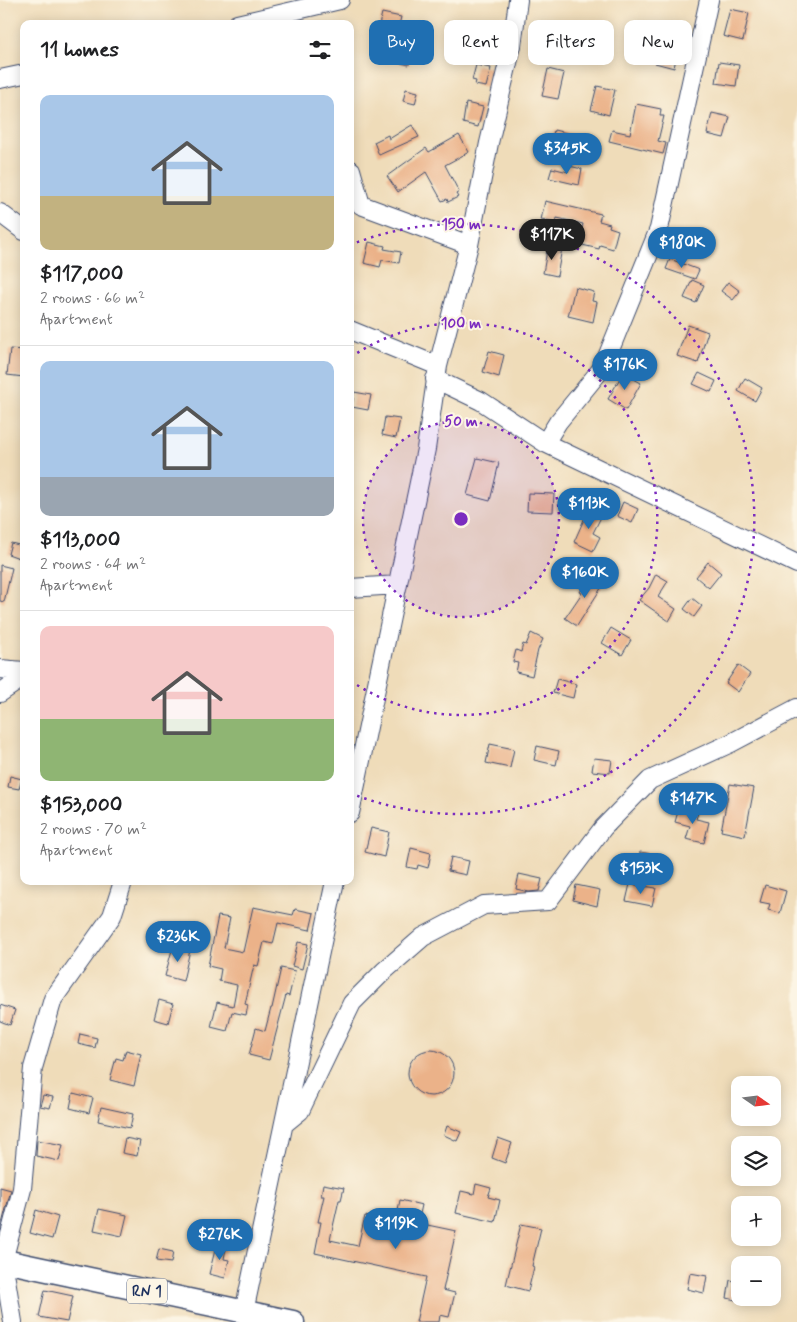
<!DOCTYPE html>
<meta charset="utf-8">
<style>
:root{--surface:#fff;--page:#f6f6f6;--text:#202124;--muted:#757577;--line:#e0e0e0;--accent:#1f6fb2}
body{margin:0;font-family:Mynerve,sans-serif;background:var(--page);color:var(--text);height:100vh;display:flex;flex-direction:column;font-size:19px;white-space:nowrap}
*{box-sizing:border-box;margin:0}
p{font-size:16px;color:var(--muted)}
.icon{flex:none;width:28px;height:28px;fill:none;stroke:currentColor;stroke-width:2;stroke-linecap:round;stroke-linejoin:round}
.map{position:relative;flex:1;overflow:hidden}
.sheet{position:absolute;left:20px;top:20px;width:334px;height:865px;display:flex;flex-direction:column;background:var(--surface);border-radius:10px;box-shadow:0 2px 12px #0003}
.sheet>*{flex:none}
.top-card{position:absolute;left:369px;top:20px;width:352px;height:45px;display:flex;gap:10px}
.needle{width:32px;rotate:104deg}
.fabs{position:absolute;left:731px;top:1076px;display:grid;gap:10px}
.fabs a{display:grid;place-items:center;width:50px;height:50px;border-radius:10px;background:var(--surface);box-shadow:0 2px 12px #0003;font-size:25px}
.price{position:absolute;translate:-50% -42px;padding:0 11px;border-radius:18px;background:var(--accent);color:#fff;font-size:16px;line-height:32px;filter:drop-shadow(0 1px 2px #0008)}
.price::after{content:'';position:absolute;left:50%;top:30px;width:15px;height:11px;margin-left:-8px;background:inherit;clip-path:polygon(0 0,100% 0,50% 100%)}
.price.on{background:#222;color:#fff}
ul{padding:0;list-style:none}
li{display:grid;align-content:center;gap:10px;height:265px;padding:0 20px}
li+li{border-top:1px solid var(--line)}
li span{display:grid;place-items:center;height:155px;border-radius:10px;color:#555}
li>.icon{margin-inline-start:auto}
span .icon{width:90px;height:90px;fill:#fffc;stroke-width:1}
li b{font-size:21px}
h2{display:flex;justify-content:space-between;align-items:center;height:60px;padding:0 20px;font-size:21px}
.chip{padding:0 18px;border-radius:10px;background:var(--surface);box-shadow:0 2px 12px #0003;font-size:18px;line-height:45px}
.chip.on{background:var(--accent);color:#fff}
.map>svg:first-child{display:block}
.building{fill:#ebb289}
.lines{fill:none;stroke-linecap:round;stroke-linejoin:round}
.minor-casing{stroke:#3b496c;stroke-width:20}
.major-casing{stroke:#3b496c;stroke-width:25}
.minor{stroke:#fff;stroke-width:18}
.major{stroke:#fff;stroke-width:22}
.ring{fill:none;stroke:#7b2cbf;stroke-width:2.5;stroke-dasharray:2.5 5}
.labels{text-anchor:middle;stroke-width:4;stroke-linejoin:round;paint-order:stroke}
.shield{fill:#fcf5e5;stroke:#5e6a86;stroke-width:1}
.shield-label{font-size:15px;font-weight:bold;fill:#1b2f5e}
.centre{fill:#7b2cbf;stroke:#fcf5e5;stroke-width:2.5}
.ring-label{font-size:15px;text-anchor:middle;font-weight:bold;fill:#7b2cbf;stroke:#fcf5e5;stroke-width:4;stroke-linejoin:round;paint-order:stroke}
</style>
<div class="map">
<svg width="797" height="1322" viewBox="0 0 797 1322">
<rect width="100%" height="100%" fill="#fcf5e5"/>
<filter id="ink" filterUnits="userSpaceOnUse"><feTurbulence type="fractalNoise" baseFrequency=".02" numOctaves="2"/><feDisplacementMap in="SourceGraphic" scale="10" xChannelSelector="R" yChannelSelector="G"/><feConvolveMatrix kernelMatrix="1 2 1 2 8 2 1 2 1" color-interpolation-filters="sRGB"/></filter>
<filter id="wash" filterUnits="userSpaceOnUse"><feTurbulence type="fractalNoise" baseFrequency=".0096" numOctaves="4" result="noise"/><feDisplacementMap in="SourceGraphic" scale="20" xChannelSelector="R" yChannelSelector="G"/><feGaussianBlur stdDeviation="1.12" result="paint"/><feColorMatrix in="noise" values="0 0 0 0 0 0 0 0 0 0 0 0 0 0 0 0 0 1.4 0 .05"/><feComposite in="paint" operator="in"/></filter>
<g filter="url(#wash)">
<rect width="100%" height="100%" fill="#efdcb9"/>
<g id="blocks">
<!-- building -->
<path class="building" d="M730,9L749,13L743,41L723,36Z
M382,13L401,17L397,33L378,29Z
M660,39L679,43L674,68L655,63Z
M395,50L411,54L409,65L392,61Z
M719,62L739,65L736,86L716,83Z
M476,65L491,68L486,87L475,85L476,81L472,80Z
M548,69L564,73L558,99L542,96Z
M597,86L615,90L609,115L591,110Z
M406,89L418,92L415,104L403,101Z
M466,103L483,107L478,127L463,123Z
M636,104L661,109L660,116H664L658,141L666,143L663,154L609,141L612,130L630,134Z
M712,113L730,117L724,138L707,134Z
M412,125L419,137L379,155L374,142L388,135L389,139Z
M554,130L571,134L568,147L551,143Z
M459,135L469,152L445,165L459,192L456,194L458,197L448,202L447,199L442,201L426,172L398,192L387,176L426,148L429,152Z
M569,166L582,169L579,185L549,178L552,168L568,172Z
M545,201L601,214L599,221L610,224L609,227L618,230L613,249L600,245L599,249L578,244L583,224L557,218L556,223L541,220Z
M369,242L385,246L384,249L401,252L399,263L382,260L380,267L364,263Z
M548,245L562,248L557,276L543,273Z
M670,259L699,270L695,279L666,269Z
M692,280L704,285L696,303L684,298Z
M728,282L740,291L733,300L721,291Z
M575,287L594,292L592,301L597,302L593,322L568,316Z
M688,325L708,332L698,363L677,356Z
M10,349L24,350V377L7,375Z
M489,351L504,355L499,377L483,372Z
M623,373L641,383L626,410L608,399Z
M699,373L716,381L711,392L693,384Z
M745,378L762,388L755,401L738,391Z
M354,392L371,395L368,410L352,407Z
M385,417L400,419L396,438L382,435Z
M477,458L499,463L490,501L467,495Z
M528,493L554,494L553,512L527,511Z
M623,502L638,509L632,523L617,516Z
M590,506L603,513L593,533L600,537L593,551L574,542Z
M11,543L23,546L19,558L8,554Z
M708,562L721,573L709,588L696,577Z
M0,565L12,568L4,602L0,601Z
M592,573L605,582L577,626L565,618L582,593L580,592Z
M656,574L668,581L658,597L676,609L669,621L639,600L649,588Z
M692,598L702,606L694,617L684,609Z
M611,628L631,640L622,655L602,643Z
M531,633L543,639L538,650L532,676L516,672L518,663L513,662L516,650L521,652L523,644L526,645Z
M738,665L750,674L738,692L726,683Z
M557,679L576,684L573,698L553,693Z
M490,744L514,749L510,768L486,763Z
M537,746L559,751L556,765L534,760Z
M594,758L612,760L610,773L592,771Z
M10,776L22,779L19,789L8,787Z
M730,784L754,788L745,836L721,831Z
M679,808L698,813L696,819L709,822L704,843L686,839L690,826L675,822Z
M371,828L389,832L384,857L365,852Z
M411,848L431,853L428,868L418,865L417,869L407,867Z
M640,852L652,854L649,867L638,865Z
M451,857L469,861L466,875L448,871Z
M519,874L542,879L539,891L529,892L516,889Z
M630,884L656,888L652,906L626,901Z
M576,885L600,890L597,906L573,900Z
M765,885L786,891L780,913L768,910L770,904L760,902Z
M253,907L293,915L295,909L314,913L310,930L278,923L273,944L264,942L258,966L254,965L245,1004L248,1005L246,1015L232,1012L227,1031L211,1027L217,1002L233,1006L237,985L219,981L221,969L208,966L218,916L230,918L224,948L243,952Z
M298,942L308,944L302,969L292,966Z
M173,946L190,950L183,981L165,976Z
M281,968L295,971L289,996L286,995L269,1060L249,1055L256,1028L265,1031L271,1008H272Z
M159,1000L173,1004L168,1023L154,1019Z
M0,1005L15,1010L10,1025L0,1021Z
M80,1034L97,1038L95,1048L78,1044Z
M408 1073a23 23 0 1 1 46 0a23 23 0 1 1-46 0Z
M126,1050L141,1054L134,1086L110,1080L116,1058L123,1060Z
M73,1093L93,1098L89,1113L70,1108Z
M43,1095L53,1097L50,1108L40,1106Z
M101,1107L133,1114L130,1128L98,1121Z
M447,1126L461,1132L457,1141L444,1135Z
M125,1138L140,1141L137,1156L122,1153Z
M498,1138L512,1143L505,1163L492,1158Z
M37,1140L63,1145L59,1161L36,1156Z
M323,1184L344,1188L341,1200H339L330,1240L358,1246L365,1216L396,1222L400,1200L422,1205L418,1223L456,1231L443,1290L455,1293L449,1317L440,1315L439,1322H416L426,1277L315,1253L321,1222H318L324,1196H321Z
M476,1184L491,1188L488,1197L500,1200L495,1222L456,1213L461,1191L474,1194Z
M0,1187L11,1190L0,1231Z
M99,1209L127,1215L122,1236L94,1230Z
M36,1210L58,1217L52,1239L30,1233Z
M521,1224L541,1228L532,1266L534,1267L528,1291L506,1285Z
M217,1242L227,1243L224,1259L229,1260L225,1278L209,1274Z
M159,1249L173,1252L171,1263L156,1261Z
M690,1273L707,1276L704,1293L687,1289Z
M730,1280L740,1282V1301L727,1298Z
M45,1290L73,1296L67,1322L39,1317Z"/>
</g>
</g>
<g filter="url(#ink)">
<use href="#blocks" fill-opacity="0" stroke="#3b496c" stroke-width="1"/>
<g class="lines">
<defs>
<path id="minor" d="M237,24L340,0
M0,79L24,74
M351,170L361,205L469,245
M0,213L24,231
M350,330L438,366
M435,379L481,401L545,443L797,564
M545,443L558,422L603,367L659,229L709,0
M350,588L398,585
M0,669L24,671
M0,693L24,677
M350,813L426,449L438,366L469,245L489,143L512,46L518,0
M284,1124L300,1111L352,1003L384,971L423,937L484,905L548,901L603,828L650,780L731,743L797,708
M244,1312L335,881
M13,1322L3,1261L22,1189L33,1068L53,999L112,916L122,885L121,881"/>
<path id="major" d="M0,1260L293,1322"/>
</defs>
<!-- minor casing -->
<use href="#minor" class="minor-casing"/>
<!-- major casing -->
<use href="#major" class="major-casing"/>
<!-- minor -->
<use href="#minor" class="minor"/>
<!-- major -->
<use href="#major" class="major"/>
</g>
</g>
<!-- distance rings -->
<circle cx="461" cy="519" r="98" fill="#7b2cbf" fill-opacity=".12"/>
<g class="ring">
<circle cx="461" cy="519" r="98"/>
<path d="M351 357A196 196 0 1 1 351 681"/>
<path d="M350 245A295 295 0 1 1 350 793"/>
</g>
<g class="labels">
<!-- shield labels -->
<rect class="shield" x="127" y="1278.5" width="40" height="25" rx="4"/>
<g class="shield-label">
<text x="147" y="1296">RN 1</text>
</g>
</g>
<circle cx="461" cy="519" r="8" class="centre"/>
<g class="ring-label">
<text x="461" y="229">150 m</text>
<text x="461" y="328">100 m</text>
<text x="461" y="426">50 m</text>
</g>
</svg>
<div class="fabs">
<a><svg class="needle" viewBox="-14 -14 28 28"><path d="M0-13l5 13h-10z" fill="#e53935"/><path d="M0 13l5-13h-10z" fill="#757577"/></svg></a>
<a><svg class="icon" aria-label="layers" viewBox="0 0 24 24"><path d="M12 4l9 5-9 5-9-5zM3 14l9 5 9-5"/></svg></a>
<a>+</a>
<a>−</a>
</div>
<b class="price" style="left:567px;top:175px">$345K</b>
<b class="price on" style="left:552px;top:261px">$117K</b>
<b class="price" style="left:682px;top:269px">$180K</b>
<b class="price" style="left:625px;top:391px">$176K</b>
<b class="price" style="left:589px;top:530px">$113K</b>
<b class="price" style="left:585px;top:599px">$160K</b>
<b class="price" style="left:693px;top:825px">$147K</b>
<b class="price" style="left:641px;top:895px">$153K</b>
<b class="price" style="left:178px;top:963px">$236K</b>
<b class="price" style="left:396px;top:1250px">$119K</b>
<b class="price" style="left:220px;top:1261px">$276K</b>
<div class="top-card">
<a class="chip on">Buy</a>
<a class="chip">Rent</a>
<a class="chip">Filters</a>
<a class="chip">New</a>
</div>
<section class="sheet">
<h2>11 homes<svg class="icon" aria-label="filters" viewBox="0 0 24 24"><path d="M4 7h16M4 17h16"/><circle cx="9" cy="7" r="2"/><circle cx="15" cy="17" r="2"/></svg></h2>
<ul>
<li><span style="background:linear-gradient(#a9c7e8 65%,#c2b280 0)"><svg class="icon" aria-label="home" viewBox="0 0 24 24"><path d="M3 11l9-7 9 7M6 9v11h12V9"/></svg></span><div><b>$117,000</b><p>2 rooms · 66 m²</p><p>Apartment</p></div></li>
<li><span style="background:linear-gradient(#a9c7e8 75%,#9aa5b1 0)"><svg class="icon" aria-label="home" viewBox="0 0 24 24"><path d="M3 11l9-7 9 7M6 9v11h12V9"/></svg></span><div><b>$113,000</b><p>2 rooms · 64 m²</p><p>Apartment</p></div></li>
<li><span style="background:linear-gradient(#f6c9c9 60%,#8fb573 0)"><svg class="icon" aria-label="home" viewBox="0 0 24 24"><path d="M3 11l9-7 9 7M6 9v11h12V9"/></svg></span><div><b>$153,000</b><p>2 rooms · 70 m²</p><p>Apartment</p></div></li>
</ul>
</section>
</div>
